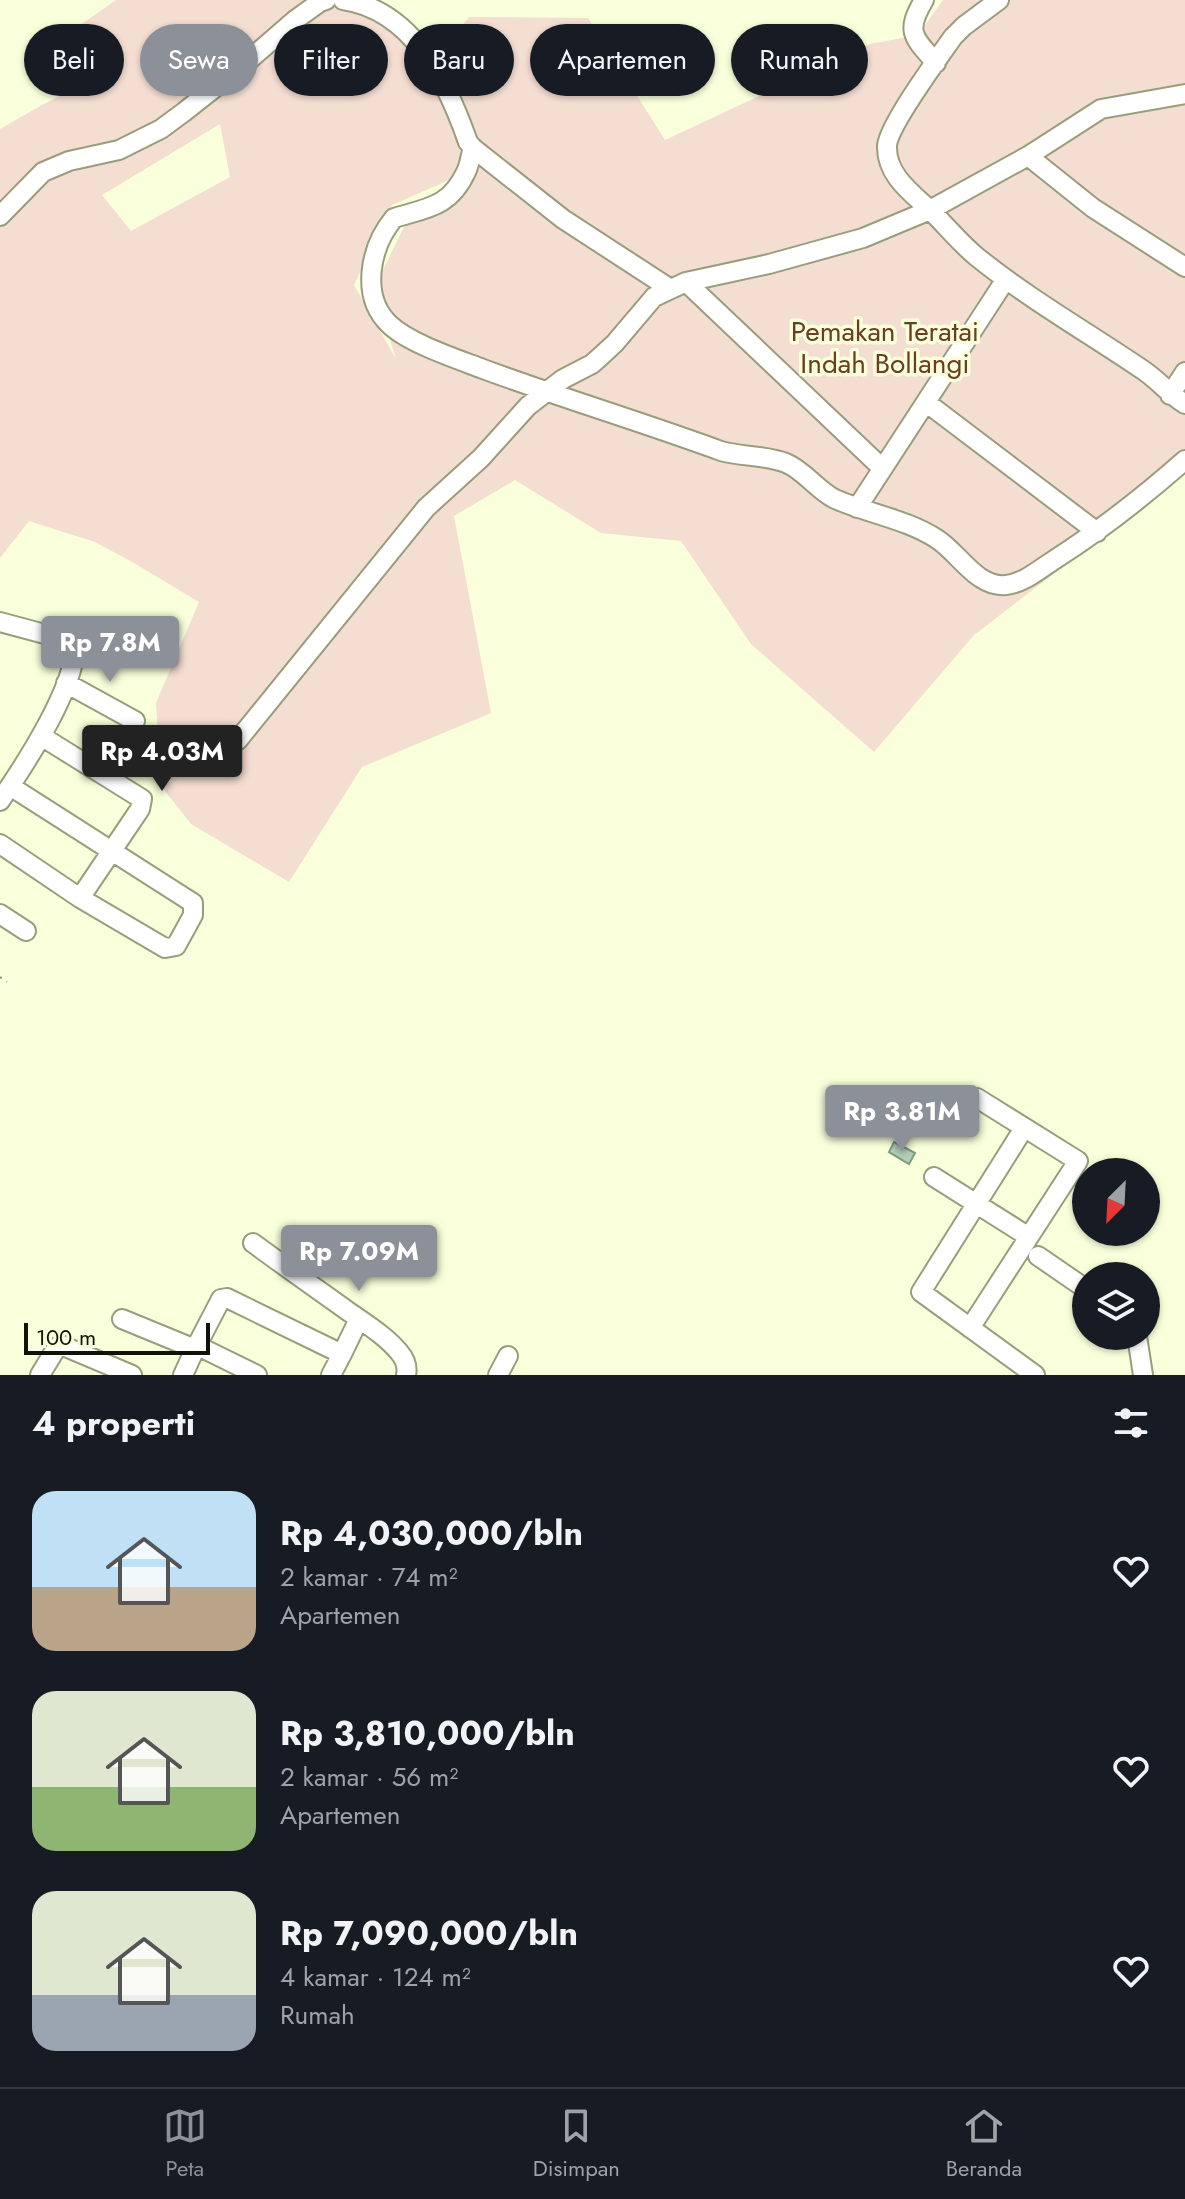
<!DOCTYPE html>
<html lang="id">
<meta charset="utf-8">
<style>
:root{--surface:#171b24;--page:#20242c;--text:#f1f3f6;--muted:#9ea1a6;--line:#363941;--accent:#8c9099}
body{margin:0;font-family:Jost,sans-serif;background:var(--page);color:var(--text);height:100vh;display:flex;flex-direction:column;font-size:30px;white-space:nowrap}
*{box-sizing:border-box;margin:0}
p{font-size:26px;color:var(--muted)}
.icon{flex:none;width:44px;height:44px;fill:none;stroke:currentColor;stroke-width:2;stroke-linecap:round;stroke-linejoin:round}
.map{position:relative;height:1375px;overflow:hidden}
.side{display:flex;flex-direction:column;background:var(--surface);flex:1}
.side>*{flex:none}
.hud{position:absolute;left:24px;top:24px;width:1138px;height:72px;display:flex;gap:16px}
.needle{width:52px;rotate:204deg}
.fabs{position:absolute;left:1072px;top:1158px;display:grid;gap:16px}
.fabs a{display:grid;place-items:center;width:88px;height:88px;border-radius:50%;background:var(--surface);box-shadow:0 2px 6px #0004;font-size:40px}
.scale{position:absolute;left:24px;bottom:20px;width:186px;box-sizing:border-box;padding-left:8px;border:4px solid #111307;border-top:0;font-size:22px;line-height:28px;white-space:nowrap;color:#111307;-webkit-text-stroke:6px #f8ffda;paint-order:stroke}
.price{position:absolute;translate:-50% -68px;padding:0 18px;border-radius:8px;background:var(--accent);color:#fff;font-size:26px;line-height:52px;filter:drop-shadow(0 2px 4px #0008)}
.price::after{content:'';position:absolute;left:50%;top:48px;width:24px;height:18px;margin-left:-12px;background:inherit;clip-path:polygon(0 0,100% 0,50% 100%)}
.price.active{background:#222;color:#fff}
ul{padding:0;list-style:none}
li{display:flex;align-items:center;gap:24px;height:200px;padding:0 32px}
li span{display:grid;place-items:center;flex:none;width:224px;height:160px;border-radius:24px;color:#555}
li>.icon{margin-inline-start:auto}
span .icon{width:96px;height:96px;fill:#fffc;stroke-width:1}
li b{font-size:34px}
h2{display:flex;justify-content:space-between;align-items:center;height:96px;padding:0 32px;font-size:34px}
.chip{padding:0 28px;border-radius:36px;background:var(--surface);box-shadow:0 2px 6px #0004;font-size:28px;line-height:72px}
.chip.active{background:var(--accent);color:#fff}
.menu{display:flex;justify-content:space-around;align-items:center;height:112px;border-top:2px solid var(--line);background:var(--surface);font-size:22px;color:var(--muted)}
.menu a{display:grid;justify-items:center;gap:4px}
.menu .active{color:var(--accent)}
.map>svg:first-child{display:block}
.green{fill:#f4ddd1;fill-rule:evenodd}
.building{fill:#b5d0b8;stroke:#7f9b82;stroke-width:2}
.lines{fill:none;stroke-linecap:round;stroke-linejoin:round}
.minor-casing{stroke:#989e7c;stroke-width:22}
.path{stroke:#898e75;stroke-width:2;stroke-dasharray:2 6;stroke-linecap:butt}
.minor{stroke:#fff;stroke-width:18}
.labels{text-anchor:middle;stroke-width:7;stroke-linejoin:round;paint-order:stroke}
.park-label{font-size:28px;fill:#6b3e22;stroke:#f8ffda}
</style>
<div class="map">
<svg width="1185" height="1375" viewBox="0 0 1185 1375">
<rect width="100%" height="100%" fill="#f8ffda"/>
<!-- green -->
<path class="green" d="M116,0H376L384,3L437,58L469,17L588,18L665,140L870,44L918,35L943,0H1185V473L974,635L874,752L751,644L681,541L601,533L515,480L454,516L491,713L362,767L289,882L191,824L161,786L156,703L199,602L134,563L95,542L29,521L0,558V129L42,105L98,77L70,32ZM220,124L230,177L131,231L102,195ZM449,180L406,223L374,288L396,359L354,285L392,205Z"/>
<!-- building -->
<path class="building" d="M894,1142L915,1153L909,1164L889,1152Z"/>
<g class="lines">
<defs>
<path id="minor" d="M343,0C413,10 447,82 468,142L473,148C470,156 470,164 466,172C450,207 427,208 394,218C370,247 360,296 389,324C408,343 457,359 483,369C562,398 642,422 721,451C742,457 766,455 786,463C805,471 817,490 835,499C869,514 906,519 937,539C959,553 977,588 1006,585C1024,583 1040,569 1054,560C1101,530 1143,497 1185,460
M924,0C905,32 913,37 936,63
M999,0L964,26L953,37C939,57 888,126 887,146C886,177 915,195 934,214C948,228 961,244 977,257C1029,299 1087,332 1143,370C1158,380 1169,394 1185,404
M473,148L563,219L669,288
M1028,156L1093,208L1185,267
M0,216L43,172L69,161L119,150L161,129L184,112L241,67L295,20L320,2L326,0
M686,282L882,468
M1170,395L1185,372
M927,403L1097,532
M857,508L1006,279
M0,622L67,640L75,646C75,688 24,766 0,801
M66,683L135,721
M41,736L142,799L140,809L80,898
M238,740L426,508L481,458L528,406L563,379L592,364L601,356L615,343L654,297L686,282L769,264L863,238L930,210L1028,156L1101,109L1185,94
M0,844L80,898L165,948L176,946L193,915V903L10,786
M0,914L26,931
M1024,1128L921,1292L1035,1375
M934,1177L1029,1237
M253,1243C283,1265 314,1287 345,1309C363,1322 385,1335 399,1352C405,1359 408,1366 406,1375
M1038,1256L1086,1289
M122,1319L195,1349L221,1299L227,1298L342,1354L359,1319
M970,1328L1078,1161L977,1098
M1137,1336L1143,1375
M40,1375L57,1347L61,1345L132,1375
M183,1375L195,1349L202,1348L257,1375
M331,1375L342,1354
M498,1375L508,1356"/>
</defs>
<!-- minor casing -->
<use href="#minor" class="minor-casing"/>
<!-- path -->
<path class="path" d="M0,977L7,982"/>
<!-- minor -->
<use href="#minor" class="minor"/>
</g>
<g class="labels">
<!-- park labels -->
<g class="park-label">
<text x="885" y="341">Pemakan Teratai<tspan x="885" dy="32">Indah Bollangi</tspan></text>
</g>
</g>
</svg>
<div class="fabs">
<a><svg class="needle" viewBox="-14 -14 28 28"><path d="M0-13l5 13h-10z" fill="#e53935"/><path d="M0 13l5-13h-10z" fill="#9ea1a6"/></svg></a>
<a><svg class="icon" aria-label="layers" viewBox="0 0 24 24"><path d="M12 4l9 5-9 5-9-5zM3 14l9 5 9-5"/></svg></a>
</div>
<div class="scale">100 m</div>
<b class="price" style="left:110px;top:684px">Rp 7.8M</b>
<b class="price active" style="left:162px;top:793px">Rp 4.03M</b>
<b class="price" style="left:902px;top:1153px">Rp 3.81M</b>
<b class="price" style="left:359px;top:1293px">Rp 7.09M</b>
<div class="hud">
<a class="chip">Beli</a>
<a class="chip active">Sewa</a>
<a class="chip">Filter</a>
<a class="chip">Baru</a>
<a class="chip">Apartemen</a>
<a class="chip">Rumah</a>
</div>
</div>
<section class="side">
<h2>4 properti<svg class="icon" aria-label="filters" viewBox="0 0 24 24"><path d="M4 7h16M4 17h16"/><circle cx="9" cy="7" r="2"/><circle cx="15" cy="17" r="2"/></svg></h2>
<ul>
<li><span style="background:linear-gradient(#bfe0f5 60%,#b9a48a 0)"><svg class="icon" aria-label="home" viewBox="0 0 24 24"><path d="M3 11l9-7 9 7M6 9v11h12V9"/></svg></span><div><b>Rp 4,030,000/bln</b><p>2 kamar · 74 m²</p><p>Apartemen</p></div><svg class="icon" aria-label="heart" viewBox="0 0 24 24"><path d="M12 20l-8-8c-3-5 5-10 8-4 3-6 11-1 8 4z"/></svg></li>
<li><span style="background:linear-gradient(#dfe7d0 60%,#8fb573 0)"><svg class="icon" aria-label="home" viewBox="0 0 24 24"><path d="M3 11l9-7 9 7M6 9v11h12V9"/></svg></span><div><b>Rp 3,810,000/bln</b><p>2 kamar · 56 m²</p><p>Apartemen</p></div><svg class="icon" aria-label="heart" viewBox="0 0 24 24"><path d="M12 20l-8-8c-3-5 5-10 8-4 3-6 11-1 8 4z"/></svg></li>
<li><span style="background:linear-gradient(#dfe7d0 65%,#9aa5b1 0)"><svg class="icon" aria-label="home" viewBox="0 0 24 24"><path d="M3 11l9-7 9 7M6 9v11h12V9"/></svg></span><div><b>Rp 7,090,000/bln</b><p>4 kamar · 124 m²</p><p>Rumah</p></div><svg class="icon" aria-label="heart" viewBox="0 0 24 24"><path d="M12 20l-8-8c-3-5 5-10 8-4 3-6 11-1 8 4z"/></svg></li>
</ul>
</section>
<nav class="menu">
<a class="active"><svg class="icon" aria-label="map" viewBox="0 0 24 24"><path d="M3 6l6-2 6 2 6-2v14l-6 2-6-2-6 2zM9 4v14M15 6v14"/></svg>Peta</a>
<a><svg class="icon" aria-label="saved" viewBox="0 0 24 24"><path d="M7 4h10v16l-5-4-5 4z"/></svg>Disimpan</a>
<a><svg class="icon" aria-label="home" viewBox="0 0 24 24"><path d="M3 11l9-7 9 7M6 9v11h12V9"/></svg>Beranda</a>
</nav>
